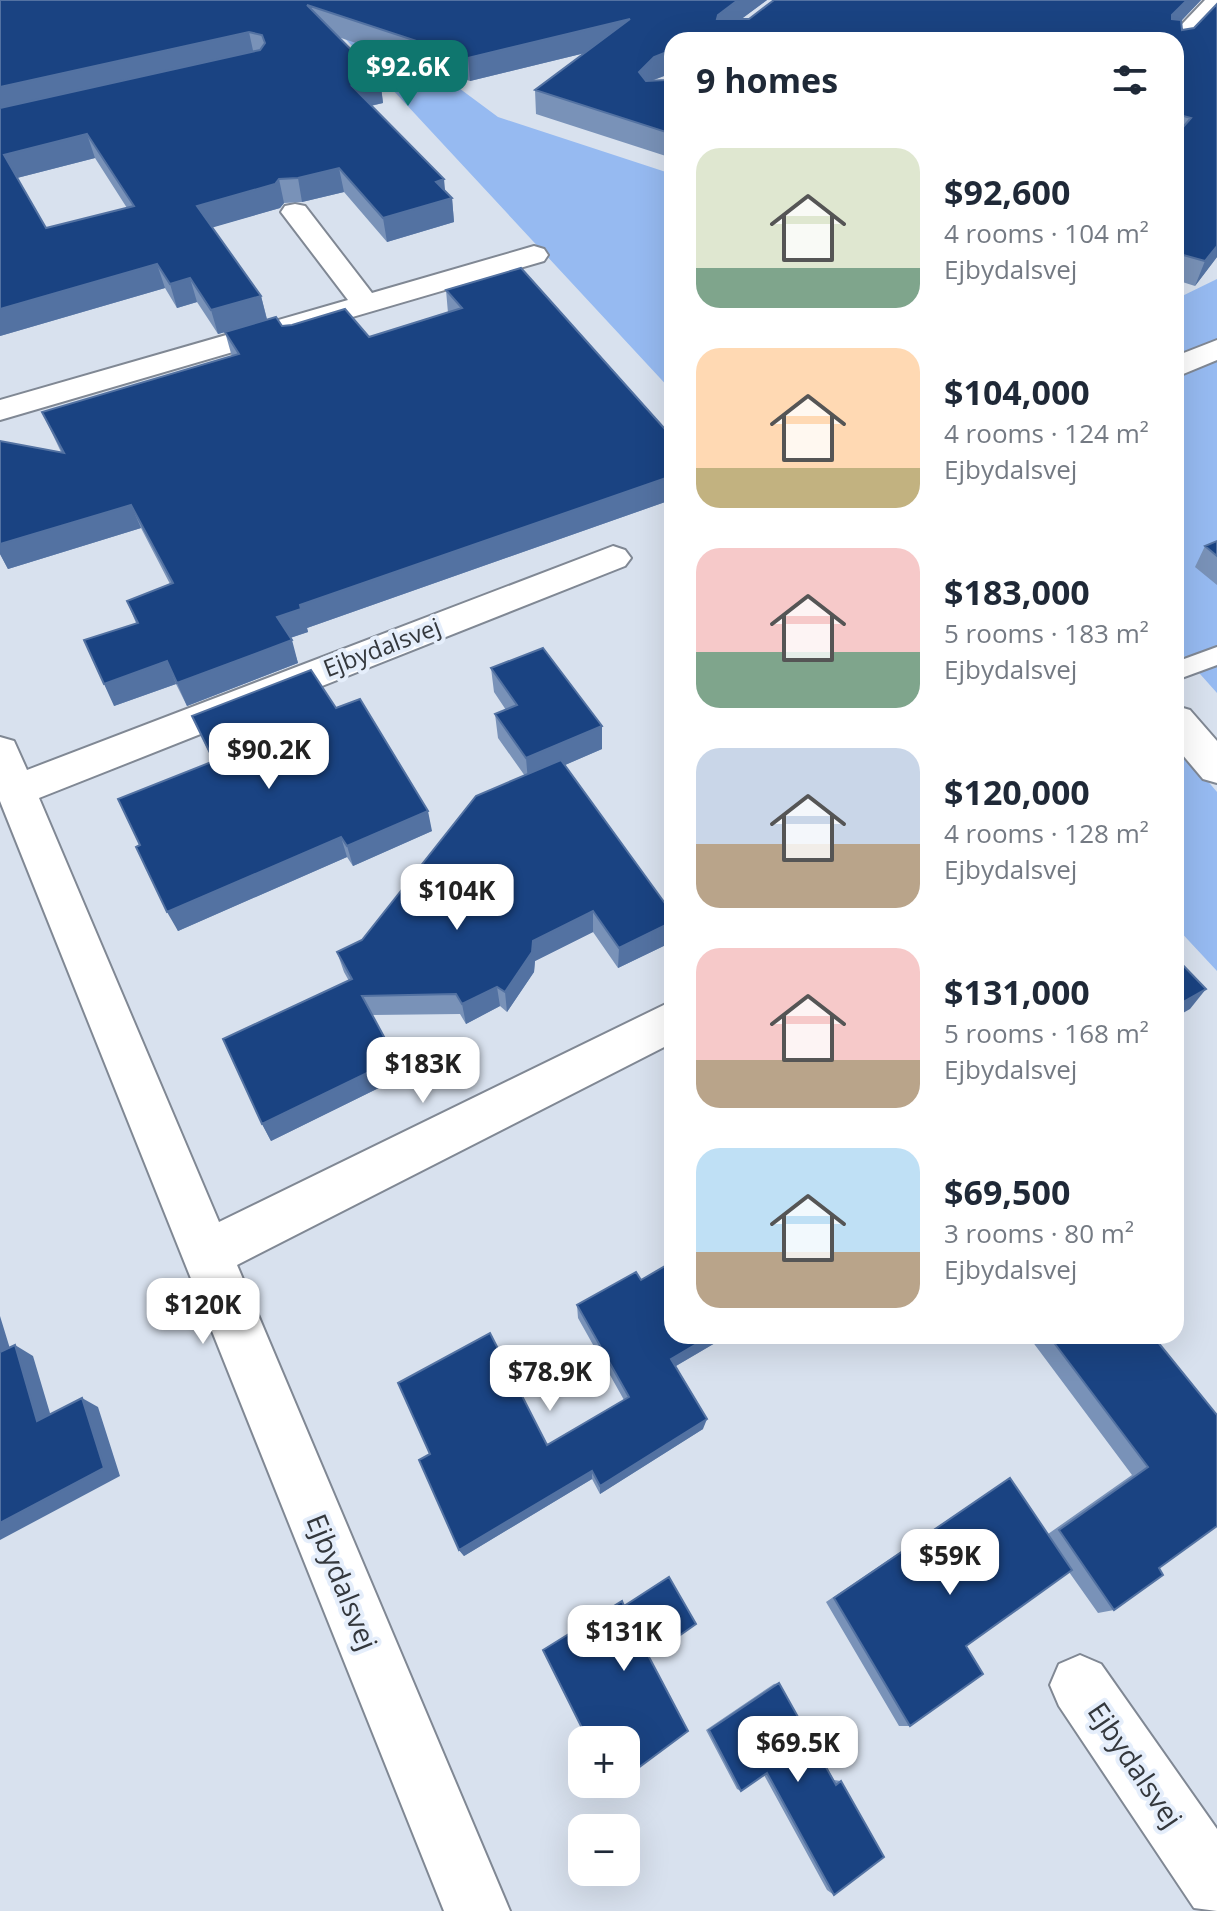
<!DOCTYPE html>
<meta charset="utf-8">
<style>
:root{--surface:#fff;--page:#f6f6f7;--text:#1f2937;--muted:#747a83;--accent:#0f766e}
body{margin:0;font-family:"Open Sans",sans-serif;background:var(--page);color:var(--text);height:100vh;display:flex;flex-direction:column;font-size:30px;white-space:nowrap}
*{box-sizing:border-box;margin:0}
p{font-size:26px;color:var(--muted)}
.icon{flex:none;width:44px;height:44px;fill:none;stroke:currentColor;stroke-width:2;stroke-linecap:round;stroke-linejoin:round}
.map{position:relative;flex:1;overflow:hidden}
.details{position:absolute;left:664px;top:32px;width:520px;height:1312px;display:flex;flex-direction:column;background:var(--surface);border-radius:24px;box-shadow:0 8px 32px #0002}
.details>*{flex:none}
.controls{position:absolute;left:568px;top:1726px;display:grid;gap:16px}
.controls a{display:grid;place-items:center;width:72px;height:72px;border-radius:16px;background:var(--surface);box-shadow:0 8px 32px #0002;font-size:40px}
.price{position:absolute;translate:-50% -68px;padding:0 18px;border-radius:16px;background:#fff;color:#222;font-size:26px;line-height:52px;filter:drop-shadow(0 2px 4px #0008)}
.price::after{content:'';position:absolute;left:50%;top:48px;width:24px;height:18px;margin-left:-12px;background:inherit;clip-path:polygon(0 0,100% 0,50% 100%)}
.price.active{background:var(--accent);color:#fff}
ul{padding:0;list-style:none}
li{display:flex;align-items:center;gap:24px;height:200px;padding:0 32px}
li span{display:grid;place-items:center;flex:none;width:224px;height:160px;border-radius:24px;color:#555}
li>.icon{margin-inline-start:auto}
span .icon{width:96px;height:96px;fill:#fffc;stroke-width:1}
li b{font-size:34px}
h2{display:flex;justify-content:space-between;align-items:center;height:96px;padding:0 32px;font-size:34px}
.map>svg:first-child{display:block}
.green{fill:#96baf1}
.lines{fill:none;stroke-linecap:round;stroke-linejoin:round}
.service-casing{stroke:#808894;stroke-width:4}
.minor-casing{stroke:#808894;stroke-width:4}
.service{fill:#fff;fill-rule:evenodd}
.minor{fill:#fff;fill-rule:evenodd}
.wall{fill:#7992b8;fill-rule:evenodd}
.shaded-wall{fill:#5372a2}
.building{fill:#1a4382;stroke:#5372a2;stroke-width:2;fill-rule:evenodd}
.labels{text-anchor:middle;stroke-width:8;stroke-linejoin:round;paint-order:stroke}
.street-label{font-size:24px;fill:#34383d;stroke:#e5eefb}
.near-street-label{font-size:28px;fill:#34383d;stroke:#e5eefb}
</style>
<div class="map">
<svg width="1217" height="1911" viewBox="0 0 1217 1911">
<rect width="100%" height="100%" fill="#d8e1ee"/>
<!-- green -->
<path class="green" d="M359,14L498,117L672,174V391L326,18Z
M1217,279V693L1176,647V299Z
M1176,744L1217,792V971L1176,927Z"/>
<g class="lines">
<defs>
<path id="service" d="M1217,647V665L1176,680V662Z"/>
<path id="minor" d="M1205,0H1217V14L1184,49L1176,51V40H1167Z
M295,204L305,206L372,293L534,246L544,249L548,255L544,261L0,420V400L348,300L281,212L285,206Z
M1217,340V360L1176,377V356Z
M613,546L625,550L631,558L625,566L39,798L219,1222L672,1001V1043L237,1265L510,1911H444L0,801V737L14,741L27,770Z
M1176,706L1190,710L1217,741V783L1203,779L1176,747Z
M1080,1655L1101,1664L1217,1829V1911L1194,1908L1059,1706L1050,1685L1059,1664Z"/>
</defs>
<!-- service casing -->
<use href="#service" class="service-casing"/>
<!-- minor casing -->
<use href="#minor" class="minor-casing"/>
<!-- service -->
<use href="#service" class="service"/>
<!-- minor -->
<use href="#minor" class="minor"/>
</g>
<!-- wall -->
<path class="wall" d="M0,0H767L741,19L1201,0L1181,21L1182,30L1194,28L1217,4V257L1195,286L1176,280V40H672V73L654,80H666L672,74V158L536,114L535,90L585,53L470,81L338,37L380,79L383,103L371,106L452,198L454,222L387,242L344,192L302,202L284,203L280,208L212,227L261,296L267,319L282,326L369,337L448,313L446,290L669,495L668,501L307,628L308,632L290,638L298,663L187,706L176,684L114,706L136,623L127,601L170,584L141,528L8,569L0,554V441L61,452L42,412L232,357L225,332L218,334L197,302L177,308L165,288L0,336ZM95,158L127,208L46,228L17,178Z
M1217,541V585L1195,567L1205,546Z
M491,668L602,726V749L565,765L672,913V942L618,968L593,932L535,961L534,972L507,1012L500,1006L466,1024L460,1014L372,1015L401,1077L271,1141L262,1124L349,981L344,972L337,952L362,940L525,776L498,738L495,714L506,710L494,692Z
M336,708L432,831L353,866L347,857L178,931L140,845L213,761L192,716Z
M577,1305L672,1336H727L676,1366L703,1429L600,1494L592,1479L464,1556L459,1550L547,1445L624,1400L578,1318Z
M1030,1336H1153L1159,1568L1114,1610L1098,1613L1069,1572L966,1646L910,1726H899L826,1602L1010,1478L1048,1534L1132,1475L1029,1337Z
M779,1683L834,1780L841,1781L834,1895L827,1890L764,1775L741,1791L737,1789L706,1730L774,1684Z"/>
<!-- shaded-wall -->
<path class="shaded-wall" d="M738,0H767L716,38L718,15Z
M1187,0H1201L1165,38L1172,15Z
M630,19V42L470,81L468,58Z
M249,32L254,55L0,112V87Z
M672,50V73L653,80L639,96V72L654,57Z
M380,79L383,103L355,109L352,86Z
M87,134L95,158L13,179L4,155Z
M339,168L344,192L302,202L298,178Z
M279,179L284,203L280,208L204,230L197,206Z
M444,179L446,200L452,198L454,222L387,242L383,218L436,182Z
M1217,246V257L1195,286L1205,261Z
M157,264L165,288L0,336V309Z
M190,278L197,302L177,308L170,284Z
M261,296L267,320L218,334L211,310Z
M672,471V494L669,495L668,501L307,628L308,632L284,640L277,617L300,605Z
M131,505L141,528L8,569L0,554V544Z
M292,640L298,663L187,706L177,683Z
M167,661L176,684L114,706L104,684Z
M602,726V749L528,781L526,758Z
M428,811L432,831L353,866L347,846Z
M341,837L347,857L178,931L167,912Z
M593,911V932L535,961L534,972L507,1012L505,992L533,941Z
M672,922V942L618,968L619,948Z
M497,987L500,1006L466,1024L462,1004Z
M1206,989L1190,1009L1176,1017V1006Z
M396,1059L401,1077L271,1141L262,1124Z
M0,1316L15,1365L0,1357Z
M710,1336H727L669,1370L671,1359Z
M15,1345L33,1356L55,1430L37,1421Z
M82,1398L98,1407L120,1476L0,1540V1523Z
M707,1419L703,1429L600,1494V1486Z
M592,1471V1479L464,1556L459,1550Z"/>
<!-- building -->
<path class="building" d="M0,0H738L718,15L717,19H749L774,0H1187L1172,15V19L1181,20L1182,30L1194,28L1217,4V246L1205,261L1176,253V135L1191,118L1176,114V40H672V50L654,57L639,72L646,81L666,80L672,74V134L535,90L630,19L468,58L307,5L380,79L352,86L444,179L436,182L452,198L383,218L339,168L298,178L279,179L275,184L197,206L261,296L211,310L190,278L170,284L157,264L0,309V108L260,50L265,43L262,35L249,32L0,87ZM87,134L134,206L46,228L4,155Z
M521,268L672,437V471L666,473L669,477L300,605L301,609L277,617L292,640L177,683L167,661L104,684L84,640L138,623L127,601L173,583L131,505L0,544V441L64,453L42,412L239,354L225,332L276,317L282,326L292,325L345,309L369,337L462,308L446,290Z
M1217,541V556L1205,546Z
M543,648L602,726L526,758L495,714L517,705L491,668Z
M311,670L336,708L360,699L428,811L347,846L341,837L167,912L136,847L140,845L118,799L214,761L192,716Z
M561,760L672,913V922L619,948L593,911L533,941L532,952L505,992L497,987L462,1004L456,994L362,996L396,1059L262,1124L223,1039L352,979L337,952L362,940L476,796Z
M1176,958L1206,989L1176,1006Z
M672,1262V1336H710L671,1359L707,1419L600,1486L592,1471L459,1550L419,1460L430,1454L398,1383L490,1333L547,1445L629,1397L577,1305L636,1272L641,1280Z
M1049,1336H1153L1217,1415V1526L1159,1568L1163,1575L1114,1610L1059,1530L1148,1467Z
M15,1345L37,1421L82,1398L104,1468L0,1523V1352Z
M1010,1478L1072,1570L966,1646L983,1674L910,1726L834,1598Z
M669,1577L696,1624L649,1657L688,1731L626,1777V1740H588L543,1650L622,1601L624,1606Z
M779,1683L836,1785L841,1781L884,1857L834,1895L767,1773L741,1791L709,1730Z"/>
<g class="labels">
<!-- street labels -->
<g class="street-label">
<text transform="translate(382 648) rotate(-21)" y="8">Ejbydalsvej</text>
</g>
<!-- near-street labels -->
<g class="near-street-label">
<text transform="translate(342 1582) rotate(68)" y="10">Ejbydalsvej</text>
<text transform="translate(1135 1765) rotate(56)" y="10">Ejbydalsvej</text>
</g>
</g>
</svg>
<div class="controls">
<a>+</a>
<a>−</a>
</div>
<b class="price active" style="left:408px;top:108px">$92.6K</b>
<b class="price" style="left:269px;top:791px">$90.2K</b>
<b class="price" style="left:457px;top:932px">$104K</b>
<b class="price" style="left:423px;top:1105px">$183K</b>
<b class="price" style="left:203px;top:1346px">$120K</b>
<b class="price" style="left:550px;top:1413px">$78.9K</b>
<b class="price" style="left:950px;top:1597px">$59K</b>
<b class="price" style="left:624px;top:1673px">$131K</b>
<b class="price" style="left:798px;top:1784px">$69.5K</b>
<section class="details">
<h2>9 homes<svg class="icon" aria-label="filters" viewBox="0 0 24 24"><path d="M4 7h16M4 17h16"/><circle cx="9" cy="7" r="2"/><circle cx="15" cy="17" r="2"/></svg></h2>
<ul>
<li><span style="background:linear-gradient(#dfe7d0 75%,#7fa58c 0)"><svg class="icon" aria-label="home" viewBox="0 0 24 24"><path d="M3 11l9-7 9 7M6 9v11h12V9"/></svg></span><div><b>$92,600</b><p>4 rooms · 104 m²</p><p>Ejbydalsvej</p></div></li>
<li><span style="background:linear-gradient(#ffd9b3 75%,#c2b280 0)"><svg class="icon" aria-label="home" viewBox="0 0 24 24"><path d="M3 11l9-7 9 7M6 9v11h12V9"/></svg></span><div><b>$104,000</b><p>4 rooms · 124 m²</p><p>Ejbydalsvej</p></div></li>
<li><span style="background:linear-gradient(#f6c9c9 65%,#7fa58c 0)"><svg class="icon" aria-label="home" viewBox="0 0 24 24"><path d="M3 11l9-7 9 7M6 9v11h12V9"/></svg></span><div><b>$183,000</b><p>5 rooms · 183 m²</p><p>Ejbydalsvej</p></div></li>
<li><span style="background:linear-gradient(#c9d6e8 60%,#b9a48a 0)"><svg class="icon" aria-label="home" viewBox="0 0 24 24"><path d="M3 11l9-7 9 7M6 9v11h12V9"/></svg></span><div><b>$120,000</b><p>4 rooms · 128 m²</p><p>Ejbydalsvej</p></div></li>
<li><span style="background:linear-gradient(#f6c9c9 70%,#b9a48a 0)"><svg class="icon" aria-label="home" viewBox="0 0 24 24"><path d="M3 11l9-7 9 7M6 9v11h12V9"/></svg></span><div><b>$131,000</b><p>5 rooms · 168 m²</p><p>Ejbydalsvej</p></div></li>
<li><span style="background:linear-gradient(#bfe0f5 65%,#b9a48a 0)"><svg class="icon" aria-label="home" viewBox="0 0 24 24"><path d="M3 11l9-7 9 7M6 9v11h12V9"/></svg></span><div><b>$69,500</b><p>3 rooms · 80 m²</p><p>Ejbydalsvej</p></div></li>
</ul>
</section>
</div>
